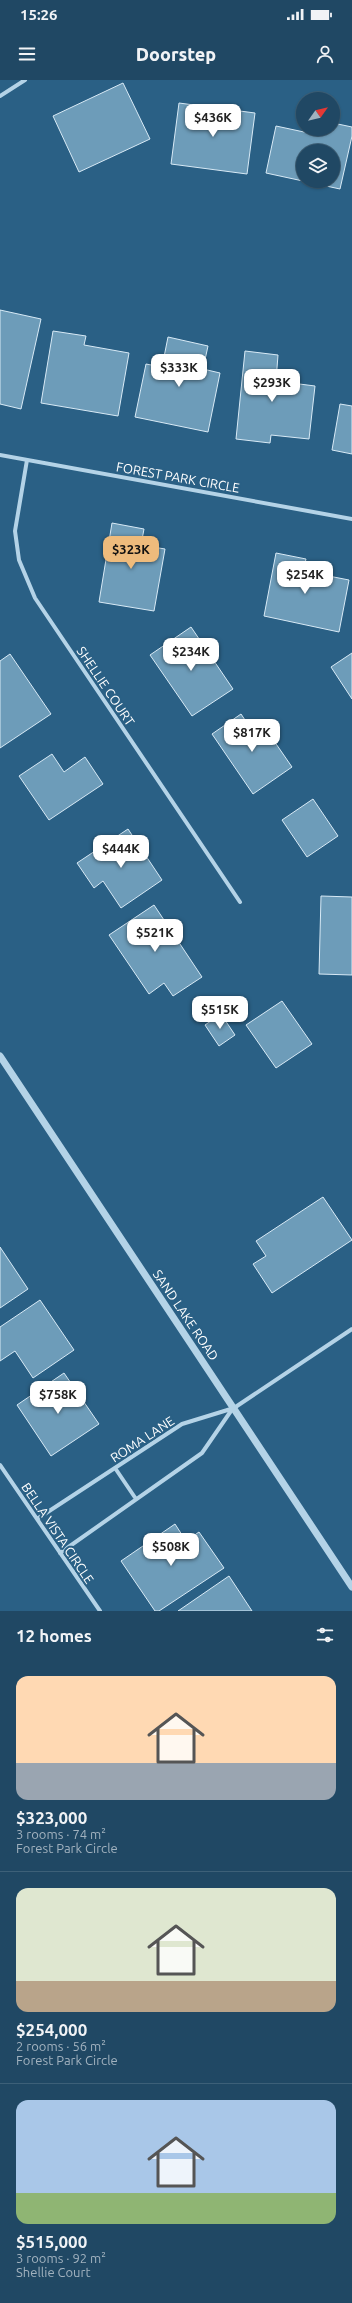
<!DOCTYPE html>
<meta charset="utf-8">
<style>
:root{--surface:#204864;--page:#2d526d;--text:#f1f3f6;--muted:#a2b2bf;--line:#3d6078;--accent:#eebb7c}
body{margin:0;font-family:Ubuntu,sans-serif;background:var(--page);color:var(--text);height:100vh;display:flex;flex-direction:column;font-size:15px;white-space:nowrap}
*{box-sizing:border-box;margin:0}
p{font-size:13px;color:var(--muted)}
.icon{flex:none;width:22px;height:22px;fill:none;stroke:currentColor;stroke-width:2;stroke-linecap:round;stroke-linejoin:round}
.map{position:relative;height:1531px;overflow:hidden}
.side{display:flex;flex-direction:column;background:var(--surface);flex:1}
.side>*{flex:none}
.needle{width:26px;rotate:56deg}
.buttons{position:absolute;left:296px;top:12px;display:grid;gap:8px}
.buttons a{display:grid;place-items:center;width:44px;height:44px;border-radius:50%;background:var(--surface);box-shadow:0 1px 3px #0004,0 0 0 1px var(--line);font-size:20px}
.price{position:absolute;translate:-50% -34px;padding:0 9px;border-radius:8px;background:#fff;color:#222;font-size:13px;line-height:26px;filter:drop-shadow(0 1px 2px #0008)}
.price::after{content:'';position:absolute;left:50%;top:24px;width:12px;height:9px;margin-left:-6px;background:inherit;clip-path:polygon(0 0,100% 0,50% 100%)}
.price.selected{background:var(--accent);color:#111}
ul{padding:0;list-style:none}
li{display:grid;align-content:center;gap:8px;height:212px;padding:0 16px}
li+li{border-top:1px solid var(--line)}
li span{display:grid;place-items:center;height:124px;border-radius:12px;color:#555}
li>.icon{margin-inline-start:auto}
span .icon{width:72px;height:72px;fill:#fffc;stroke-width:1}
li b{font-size:17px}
h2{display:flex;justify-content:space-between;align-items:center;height:48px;padding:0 16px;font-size:17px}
.status{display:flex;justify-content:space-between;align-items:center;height:28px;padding:0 20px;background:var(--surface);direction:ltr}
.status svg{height:11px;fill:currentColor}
header{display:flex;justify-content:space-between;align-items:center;height:52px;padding:0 16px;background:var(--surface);font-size:18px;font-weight:800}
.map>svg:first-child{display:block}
.building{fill:#6d9cb9;stroke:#d8eaf6;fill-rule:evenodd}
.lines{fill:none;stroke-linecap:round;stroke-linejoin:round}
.minor{stroke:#b4d3e7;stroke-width:4}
.tertiary{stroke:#b4d3e7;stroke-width:7}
.labels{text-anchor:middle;stroke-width:4;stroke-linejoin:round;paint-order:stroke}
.street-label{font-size:13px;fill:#fff;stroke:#2a6085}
</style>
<div class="status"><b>15:26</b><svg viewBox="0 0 49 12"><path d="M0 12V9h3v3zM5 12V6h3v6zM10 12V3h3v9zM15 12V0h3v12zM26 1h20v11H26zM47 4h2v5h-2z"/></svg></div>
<header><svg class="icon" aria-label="menu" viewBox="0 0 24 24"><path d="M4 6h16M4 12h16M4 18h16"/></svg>Doorstep<svg class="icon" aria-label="person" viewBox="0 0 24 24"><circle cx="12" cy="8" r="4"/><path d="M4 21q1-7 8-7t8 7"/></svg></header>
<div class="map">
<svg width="352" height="1531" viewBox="0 0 352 1531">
<rect width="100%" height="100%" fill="#2a6085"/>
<!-- building -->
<path class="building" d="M123,3L150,59L79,92L53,36Z
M179,23L255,33L247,94L171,84Z
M333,43L352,47V56L340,109L266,93L276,46L318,55L320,49H333ZM303,71H333V101H303Z
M0,230L41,239L21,329L0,324Z
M53,251L86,256L84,265L129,273L118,336L41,323Z
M168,257L208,266L203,289L220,293L208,352L135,337L146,284L162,287Z
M245,271L278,275L276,301L315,306L309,359L271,355L270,363L236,359Z
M340,324L352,326V374L332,370Z
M112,443L144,449L141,465L165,469L154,531L99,522Z
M276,473L306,479L303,491L349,500L339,552L264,536Z
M191,547L233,609L192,636L150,575Z
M352,573V619L331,587Z
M10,574L51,634L0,668V581Z
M241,634L251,649L261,642L292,687L253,714L212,654Z
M52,674L64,692L85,677L103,704L49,740L19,696Z
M313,719L338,756L307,777L282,740Z
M128,749L162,800L121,828L103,801L94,808L77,783Z
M321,816L352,817V895L319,894Z
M154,825L202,897L173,916L164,903L149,914L109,855Z
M282,921L312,964L276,988L246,945Z
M221,934L235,955L219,966L205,945Z
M323,1117L352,1160L272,1213L253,1184L266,1176L256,1161Z
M0,1167L28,1209L0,1228Z
M40,1220L74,1270L33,1298L15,1271L0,1281V1247Z
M64,1293L99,1344L51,1376L17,1325Z
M175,1444L186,1461L199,1452L224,1488L159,1531H155L121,1481Z
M229,1496L252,1531H178Z"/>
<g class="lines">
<!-- minor -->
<path class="minor" d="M0,16L25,0
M0,375L352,439
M27,380L15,451L19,480L35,518L240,822
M0,1385L100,1531
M115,1388L136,1419
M37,1439L182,1344L234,1328L352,1249
M60,1473L202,1373L233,1328"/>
<!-- tertiary -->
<path class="tertiary" d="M0,976L352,1507"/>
</g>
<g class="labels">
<!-- street labels -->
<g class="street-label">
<text transform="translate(178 397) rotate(10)" y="5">FOREST PARK CIRCLE</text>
<text transform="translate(106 606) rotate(56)" y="5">SHELLIE COURT</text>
<text transform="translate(186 1235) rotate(56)" y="5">SAND LAKE ROAD</text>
<text transform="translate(142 1359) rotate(-33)" y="5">ROMA LANE</text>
<text transform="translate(58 1453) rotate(56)" y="5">BELLA VISTA CIRCLE</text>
</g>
</g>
</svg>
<div class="buttons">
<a><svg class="needle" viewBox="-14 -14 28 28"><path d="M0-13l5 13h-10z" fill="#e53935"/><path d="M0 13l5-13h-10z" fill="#a2b2bf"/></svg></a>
<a><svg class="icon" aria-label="layers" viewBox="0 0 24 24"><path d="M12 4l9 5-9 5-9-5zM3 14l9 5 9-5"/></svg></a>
</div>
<b class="price" style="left:213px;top:58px">$436K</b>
<b class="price" style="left:179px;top:308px">$333K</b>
<b class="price" style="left:272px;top:323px">$293K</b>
<b class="price selected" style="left:131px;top:490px">$323K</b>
<b class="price" style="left:305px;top:515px">$254K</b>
<b class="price" style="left:191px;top:592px">$234K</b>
<b class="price" style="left:252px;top:673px">$817K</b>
<b class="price" style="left:121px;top:789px">$444K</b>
<b class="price" style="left:155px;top:873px">$521K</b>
<b class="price" style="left:220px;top:950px">$515K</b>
<b class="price" style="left:58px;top:1335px">$758K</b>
<b class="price" style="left:171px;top:1487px">$508K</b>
</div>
<section class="side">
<h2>12 homes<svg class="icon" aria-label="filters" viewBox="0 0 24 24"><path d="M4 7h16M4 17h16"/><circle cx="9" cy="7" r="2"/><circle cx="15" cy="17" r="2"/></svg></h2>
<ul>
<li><span style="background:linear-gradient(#ffd9b3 70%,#9aa5b1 0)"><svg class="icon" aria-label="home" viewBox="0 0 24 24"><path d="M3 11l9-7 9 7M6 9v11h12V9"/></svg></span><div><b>$323,000</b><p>3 rooms · 74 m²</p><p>Forest Park Circle</p></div></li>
<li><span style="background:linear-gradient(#dfe7d0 75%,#b9a48a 0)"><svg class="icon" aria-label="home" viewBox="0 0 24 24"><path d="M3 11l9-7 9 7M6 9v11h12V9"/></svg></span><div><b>$254,000</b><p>2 rooms · 56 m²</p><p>Forest Park Circle</p></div></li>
<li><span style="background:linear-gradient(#a9c7e8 75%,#8fb573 0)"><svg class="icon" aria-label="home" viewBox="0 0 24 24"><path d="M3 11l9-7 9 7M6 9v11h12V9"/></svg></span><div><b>$515,000</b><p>3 rooms · 92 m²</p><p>Shellie Court</p></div></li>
</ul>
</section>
